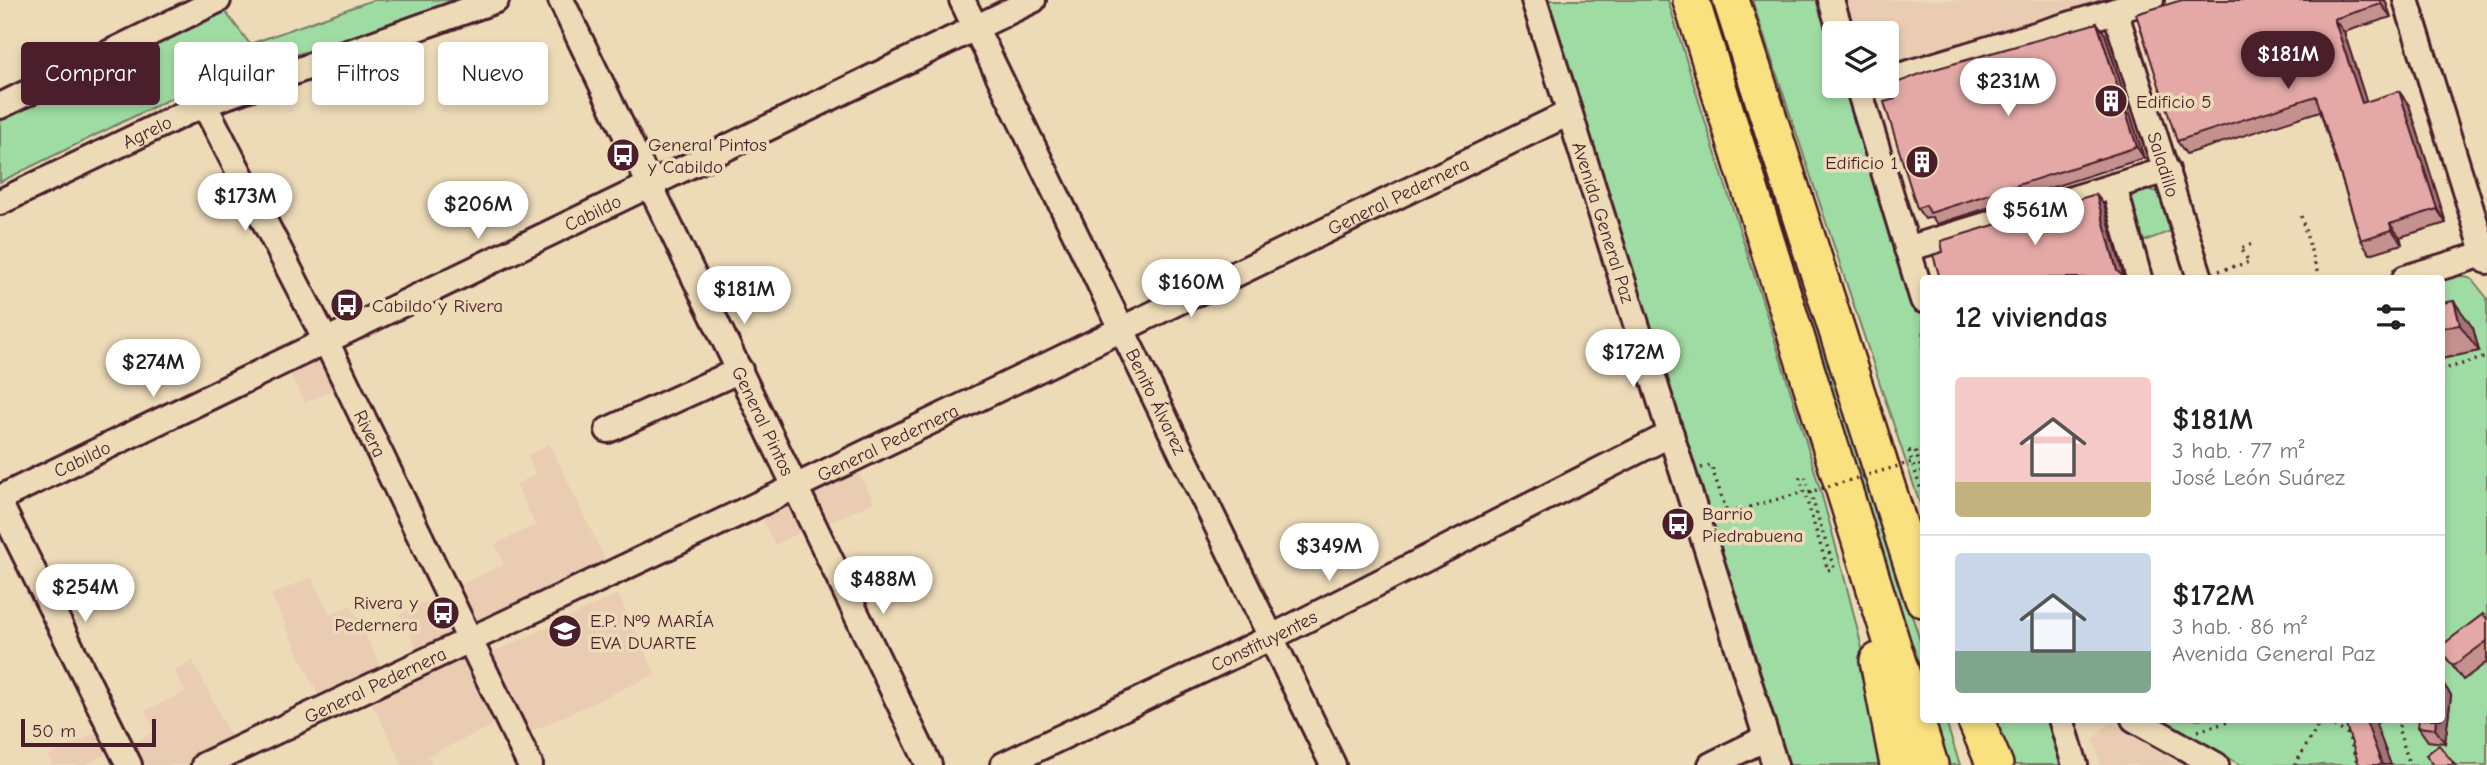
<!DOCTYPE html>
<html lang="es">
<meta charset="utf-8">
<style>
:root{--surface:#fff;--page:#f2f2f2;--text:#222;--muted:#767676;--line:#e0e0e0;--accent:#4a1f2b}
body{margin:0;font-family:"Comic Neue",sans-serif;background:var(--page);color:var(--text);height:100vh;display:flex;flex-direction:column;font-size:26px;white-space:nowrap}
*{box-sizing:border-box;margin:0}
p{font-size:23px;color:var(--muted)}
.icon{flex:none;width:38px;height:38px;fill:none;stroke:currentColor;stroke-width:2;stroke-linecap:round;stroke-linejoin:round}
.map{position:relative;flex:1;overflow:hidden}
.side{position:absolute;left:1920px;top:275px;width:525px;height:448px;display:flex;flex-direction:column;background:var(--surface);border-radius:7px;box-shadow:0 4px 10px #0003}
.side>*{flex:none}
.hud{position:absolute;left:21px;top:42px;width:665px;height:63px;display:flex;gap:14px}
.controls{position:absolute;left:1822px;top:21px;display:grid;gap:14px}
.controls a{display:grid;place-items:center;width:77px;height:77px;border-radius:7px;background:var(--surface);box-shadow:0 4px 10px #0003;font-size:35px}
.scale{position:absolute;left:21px;bottom:18px;width:135px;box-sizing:border-box;padding-left:7px;border:4px solid #4a1f2b;border-top:0;font-size:19px;line-height:24px;white-space:nowrap;color:#4a1f2b;-webkit-text-stroke:5px #eddbb8;paint-order:stroke}
.price{position:absolute;translate:-50% -60px;padding:0 16px;border-radius:24px;background:#fff;color:#222;font-size:23px;line-height:46px;filter:drop-shadow(0 2px 4px #0008)}
.price::after{content:'';position:absolute;left:50%;top:42px;width:21px;height:16px;margin-left:-10px;background:inherit;clip-path:polygon(0 0,100% 0,50% 100%)}
.price.on{background:var(--accent);color:#fff}
ul{padding:0;list-style:none}
li{display:flex;align-items:center;gap:21px;height:175px;padding:0 35px}
li+li{border-top:2px solid var(--line)}
li span{display:grid;place-items:center;flex:none;width:196px;height:140px;border-radius:7px;color:#555}
li>.icon{margin-inline-start:auto}
span .icon{width:84px;height:84px;fill:#fffc;stroke-width:1}
li b{font-size:30px}
h2{display:flex;justify-content:space-between;align-items:center;height:84px;padding:0 35px;font-size:30px}
.tag{padding:0 24px;border-radius:7px;background:var(--surface);box-shadow:0 4px 10px #0003;font-size:24px;line-height:63px}
.tag.on{background:var(--accent);color:#fff}
.map>svg:first-child{display:block}
.built{fill:#eaccb3}
.green{fill:#9fdca3;stroke:#747e67;stroke-width:2}
.lines{fill:none;stroke-linecap:round;stroke-linejoin:round}
.minor-casing{stroke:#4a1f2b;stroke-width:30}
.highway-casing{stroke:#4a1f2b;stroke-width:40}
.path{stroke:#4a1f2b;stroke-width:3.5;stroke-dasharray:2 5;stroke-linecap:butt}
.minor{stroke:#eddbb8;stroke-width:24}
.highway{stroke:#fae180;stroke-width:35}
.path-bridge{stroke:#4a1f2b;stroke-width:3.5;stroke-dasharray:2 5;stroke-linecap:butt}
.wall{fill:#c4918f;stroke:#4a1f2b;stroke-width:2}
.shaded-wall{fill:#a07674;stroke:#4a1f2b;stroke-width:2}
.building{fill:#e4a9a6;stroke:#4a1f2b;stroke-width:2}
.labels{text-anchor:middle;stroke-width:7;stroke-linejoin:round;paint-order:stroke}
.poi-label{font-size:19px;fill:#4a1f2b;stroke:#eddbb8;text-anchor:start}
.street-label{font-size:19px;fill:#4a1f2b;stroke:#eddbb8}
</style>
<div class="map">
<svg width="2487" height="765" viewBox="0 0 2487 765">
<rect width="100%" height="100%" fill="#eddbb8"/>
<filter id="ink" filterUnits="userSpaceOnUse"><feTurbulence type="fractalNoise" baseFrequency=".0143" numOctaves="2"/><feDisplacementMap in="SourceGraphic" scale="14" xChannelSelector="R" yChannelSelector="G"/><feConvolveMatrix kernelMatrix="1 2 1 2 8 2 1 2 1" color-interpolation-filters="sRGB"/></filter>
<g filter="url(#ink)">
<!-- built -->
<path class="built" d="M1838,0H2097L2099,9L1887,78L1886,33H1848Z
M315,359L322,364L335,389L305,403L287,368Z
M550,444L609,568L475,626L454,588L504,564L495,544L535,525L516,484L536,474L527,455Z
M857,469L874,502L824,525L813,498L815,493Z
M789,500L805,530L775,545L759,512Z
M311,577L330,615L351,605L384,674L322,703L271,595Z
M618,594L656,674L524,735L487,655Z
M434,598L451,637L421,657L400,614Z
M460,655L468,661L498,723L428,756L432,765H403L369,698Z
M193,661L234,743L189,765H134L125,747L155,732L145,711L185,692L174,670Z
M2111,721L2181,765H2101L2093,739Z
M96,733L106,754L84,765H52L48,756Z"/>
<!-- green -->
<path class="green" d="M373,0H473L198,85L0,182V113L221,6L250,44Z
M1548,0H1668C1743,254 1838,504 1887,765H1785Z
M1707,0H1715L1923,650V694Z
M1752,0H1823L1834,34V86H1850L1923,317V513Z
M2149,190L2164,193L2176,229L2142,242L2124,199Z
M2455,274L2472,279L2487,298V633L2463,680L2487,662V765H2391L2376,725L2380,719H2431L2428,741L2445,743L2451,695L2441,694V359L2479,351L2441,334V279Z
M1931,719H1945L1960,765H1946Z
M1991,719H2051L2065,765H2008Z
M2160,719H2345L2369,765H2241Z"/>
<g class="lines">
<defs>
<g id="minor">
<path id="s1" d="M561,0L929,765"/>
<path id="s2" d="M962,0L1333,765"/>
<path id="s3" d="M1534,0L1775,765"/>
<path d="M1831,0L1841,33"/>
<path d="M2406,0L2487,261"/>
<path id="s4" d="M2115,11L2200,278"/>
<path d="M1886,80L2151,0"/>
<path d="M1858,86L1923,300"/>
<path id="s5" d="M204,104L326,341L530,765"/>
<path d="M0,106L218,0"/>
<path d="M2114,186L2139,278"/>
<path id="s6" d="M0,202L204,104L496,0"/>
<path d="M1907,249L2167,170"/>
<path d="M2405,278L2487,253"/>
<path d="M608,430L740,370"/>
<path id="s7" d="M0,498L1033,0"/>
<path d="M0,504L129,765"/>
<path d="M2061,719L2075,765"/>
<path d="M2134,719L2216,765"/>
<path id="s8" d="M204,765L795,487L1569,113"/>
<path id="s9" d="M1003,765L1270,638L1671,434"/>
<path d="M1711,765L1766,738"/>
</g>
<path id="highway" d="M1691,0L1930,765
M1731,0L1923,599
M1878,661L1898,765
M1975,719L1995,765"/>
</defs>
<!-- minor casing -->
<use href="#minor" class="minor-casing"/>
<!-- highway casing -->
<use href="#highway" class="highway-casing"/>
<!-- path -->
<path class="path" d="M2301,216L2319,278
M2219,271L2249,262L2241,248L2252,244
M2441,370L2487,357
M1909,451L1915,450L1923,476
M1909,451L1912,462
M1701,468L1711,465L1727,513L1804,492
M1810,492L1805,476L1800,478L1828,570
M2322,719L2348,734L2358,765
M2403,719L2398,728L2410,765
M2198,731L2238,719
M2295,765L2322,719"/>
<!-- minor -->
<use href="#minor" class="minor"/>
<!-- highway -->
<use href="#highway" class="highway"/>
<!-- path-bridge -->
<path class="path-bridge" d="M1828,570L1834,568L1810,492L1912,462L1923,496"/>
</g>
<!-- wall -->
<path class="wall" d="M2182,0H2385L2391,17L2344,32L2366,101L2409,105L2446,223L2400,237L2402,244L2370,254L2361,240L2320,111L2186,154L2177,141Z
M2097,23L2105,34L2144,158L1937,224L1932,217L1925,219L1917,208L1895,99Z
M2441,303L2473,328L2479,351L2441,359Z
M2487,619V662L2463,680L2441,651Z
M2441,681L2451,695L2445,743L2428,741L2418,727Z"/>
<!-- shaded-wall -->
<path class="shaded-wall" d="M2380,0H2385L2391,17L2381,4Z
M2334,19L2344,32L2371,116L2362,103Z
M2097,23L2105,34L2144,158L2137,147Z
M2399,91L2409,105L2446,223L2437,209Z
M2096,194L2104,205L2124,278L2117,271Z
M2390,224L2400,237L2402,244L2392,230Z
M2454,301L2473,328L2479,351L2460,325Z
M2441,681L2451,695L2445,743L2435,729L2436,719H2441Z
M2365,719H2380L2376,725L2391,765H2382Z"/>
<!-- building -->
<path class="building" d="M2182,0H2380L2381,4L2334,19L2362,103L2399,91L2437,209L2390,224L2392,230L2361,240L2316,96L2177,141L2136,14Z
M2097,23L2137,147L1930,213L1926,205L1917,208L1884,102L1895,99L1891,85L1928,71Z
M2096,194L2117,271L2125,278H1940L1933,255L1943,252L1941,241Z
M2454,301L2460,325L2441,328V303Z
M2483,614L2487,619V641L2453,666L2441,651V646Z
M2344,719H2365L2382,765H2359Z
M2419,719H2436L2435,729L2418,727Z
M2439,745L2455,765H2434L2426,755Z"/>
</g>
<!-- icons -->
<defs>
<symbol id="building-disc" viewBox="-11 -11 22 22"><circle r="9.5" fill="#4a1f2b" stroke="#eddbb8"/><path d="M-4-6H4V6H1V3H-1V6H-4ZM-2.5-4.3h1.7v1.8h-1.7ZM.8-4.3h1.7v1.8H.8ZM-2.5-1h1.7V.8h-1.7ZM.8-1h1.7V.8H.8Z" fill="#fff"/></symbol>
<symbol id="bus-disc" viewBox="-11 -11 22 22"><circle r="9.5" fill="#4a1f2b" stroke="#eddbb8"/><path d="M-5-6H5V4H4V6H2V4H-2V6H-4V4H-5ZM-3.5-4V0h7V-4ZM-3.5 1.2v1.5H-2V1.2ZM2 1.2v1.5H3.5V1.2Z" fill="#fff"/></symbol>
<symbol id="school-disc" viewBox="-11 -11 22 22"><circle r="9.5" fill="#4a1f2b" stroke="#eddbb8"/><path d="M0-5L7-2L0 1L-7-2ZM-4 1L0 2.5L4 1V4Q0 6-4 4Z" fill="#fff"/></symbol>
</defs>
<g fill-rule="evenodd">
<use href="#building-disc" x="2092" y="82" width="38" height="38"/>
<use href="#bus-disc" x="604" y="136" width="38" height="38"/>
<use href="#building-disc" x="1903" y="143" width="38" height="38"/>
<use href="#bus-disc" x="328" y="286" width="38" height="38"/>
<use href="#bus-disc" x="1659" y="505" width="38" height="38"/>
<use href="#bus-disc" x="424" y="594" width="38" height="38"/>
<use href="#school-disc" x="546" y="612" width="38" height="38"/>
</g>
<g class="labels">
<!-- poi labels -->
<g class="poi-label">
<text x="2136" y="108">Edificio 5</text>
<text x="648" y="151">General Pintos<tspan x="648" dy="22">y Cabildo</tspan></text>
<text x="1898" y="169" text-anchor="end">Edificio 1</text>
<text x="372" y="312">Cabildo y Rivera</text>
<text x="1702" y="520">Barrio<tspan x="1702" dy="22">Piedrabuena</tspan></text>
<text x="418" y="609" text-anchor="end">Rivera y<tspan x="418" dy="22">Pedernera</tspan></text>
<text x="590" y="627">E.P. Nº9 MARÍA<tspan x="590" dy="22">EVA DUARTE</tspan></text>
</g>
<!-- street labels -->
<g class="street-label">
<text dy="7" stroke="none"><textPath href="#s6" startOffset="163">Agrelo</textPath></text>
<text dy="7" stroke="none"><textPath href="#s4" startOffset="161">Saladillo</textPath></text>
<text dy="7" stroke="none"><textPath href="#s8" startOffset="1323">General Pedernera</textPath></text>
<text dy="7" stroke="none"><textPath href="#s7" startOffset="658">Cabildo</textPath></text>
<text dy="7" stroke="none"><textPath href="#s3" startOffset="233">Avenida General Paz</textPath></text>
<text dy="7" stroke="none"><textPath href="#s2" startOffset="446">Benito Álvarez</textPath></text>
<text dy="7" stroke="none"><textPath href="#s1" startOffset="467">General Pintos</textPath></text>
<text dy="7" stroke="none"><textPath href="#s5" startOffset="369">Rivera</textPath></text>
<text dy="7" stroke="none"><textPath href="#s8" startOffset="756">General Pedernera</textPath></text>
<text dy="7" stroke="none"><textPath href="#s7" startOffset="91">Cabildo</textPath></text>
<text dy="7" stroke="none"><textPath href="#s9" startOffset="289">Constituyentes</textPath></text>
<text dy="7" stroke="none"><textPath href="#s8" startOffset="189">General Pedernera</textPath></text>
</g>
</g>
</svg>
<div class="controls">
<a><svg class="icon" aria-label="layers" viewBox="0 0 24 24"><path d="M12 4l9 5-9 5-9-5zM3 14l9 5 9-5"/></svg></a>
</div>
<div class="scale">50 m</div>
<b class="price on" style="left:2288px;top:91px">$181M</b>
<b class="price" style="left:2008px;top:118px">$231M</b>
<b class="price" style="left:245px;top:233px">$173M</b>
<b class="price" style="left:478px;top:241px">$206M</b>
<b class="price" style="left:2035px;top:247px">$561M</b>
<b class="price" style="left:1191px;top:319px">$160M</b>
<b class="price" style="left:744px;top:326px">$181M</b>
<b class="price" style="left:1633px;top:389px">$172M</b>
<b class="price" style="left:153px;top:399px">$274M</b>
<b class="price" style="left:1329px;top:583px">$349M</b>
<b class="price" style="left:883px;top:616px">$488M</b>
<b class="price" style="left:85px;top:624px">$254M</b>
<div class="hud">
<a class="tag on">Comprar</a>
<a class="tag">Alquilar</a>
<a class="tag">Filtros</a>
<a class="tag">Nuevo</a>
</div>
<section class="side">
<h2>12 viviendas<svg class="icon" aria-label="filters" viewBox="0 0 24 24"><path d="M4 7h16M4 17h16"/><circle cx="9" cy="7" r="2"/><circle cx="15" cy="17" r="2"/></svg></h2>
<ul>
<li><span style="background:linear-gradient(#f6c9c9 75%,#c2b280 0)"><svg class="icon" aria-label="home" viewBox="0 0 24 24"><path d="M3 11l9-7 9 7M6 9v11h12V9"/></svg></span><div><b>$181M</b><p>3 hab. · 77 m²</p><p>José León Suárez</p></div></li>
<li><span style="background:linear-gradient(#c9d6e8 70%,#7fa58c 0)"><svg class="icon" aria-label="home" viewBox="0 0 24 24"><path d="M3 11l9-7 9 7M6 9v11h12V9"/></svg></span><div><b>$172M</b><p>3 hab. · 86 m²</p><p>Avenida General Paz</p></div></li>
</ul>
</section>
</div>
